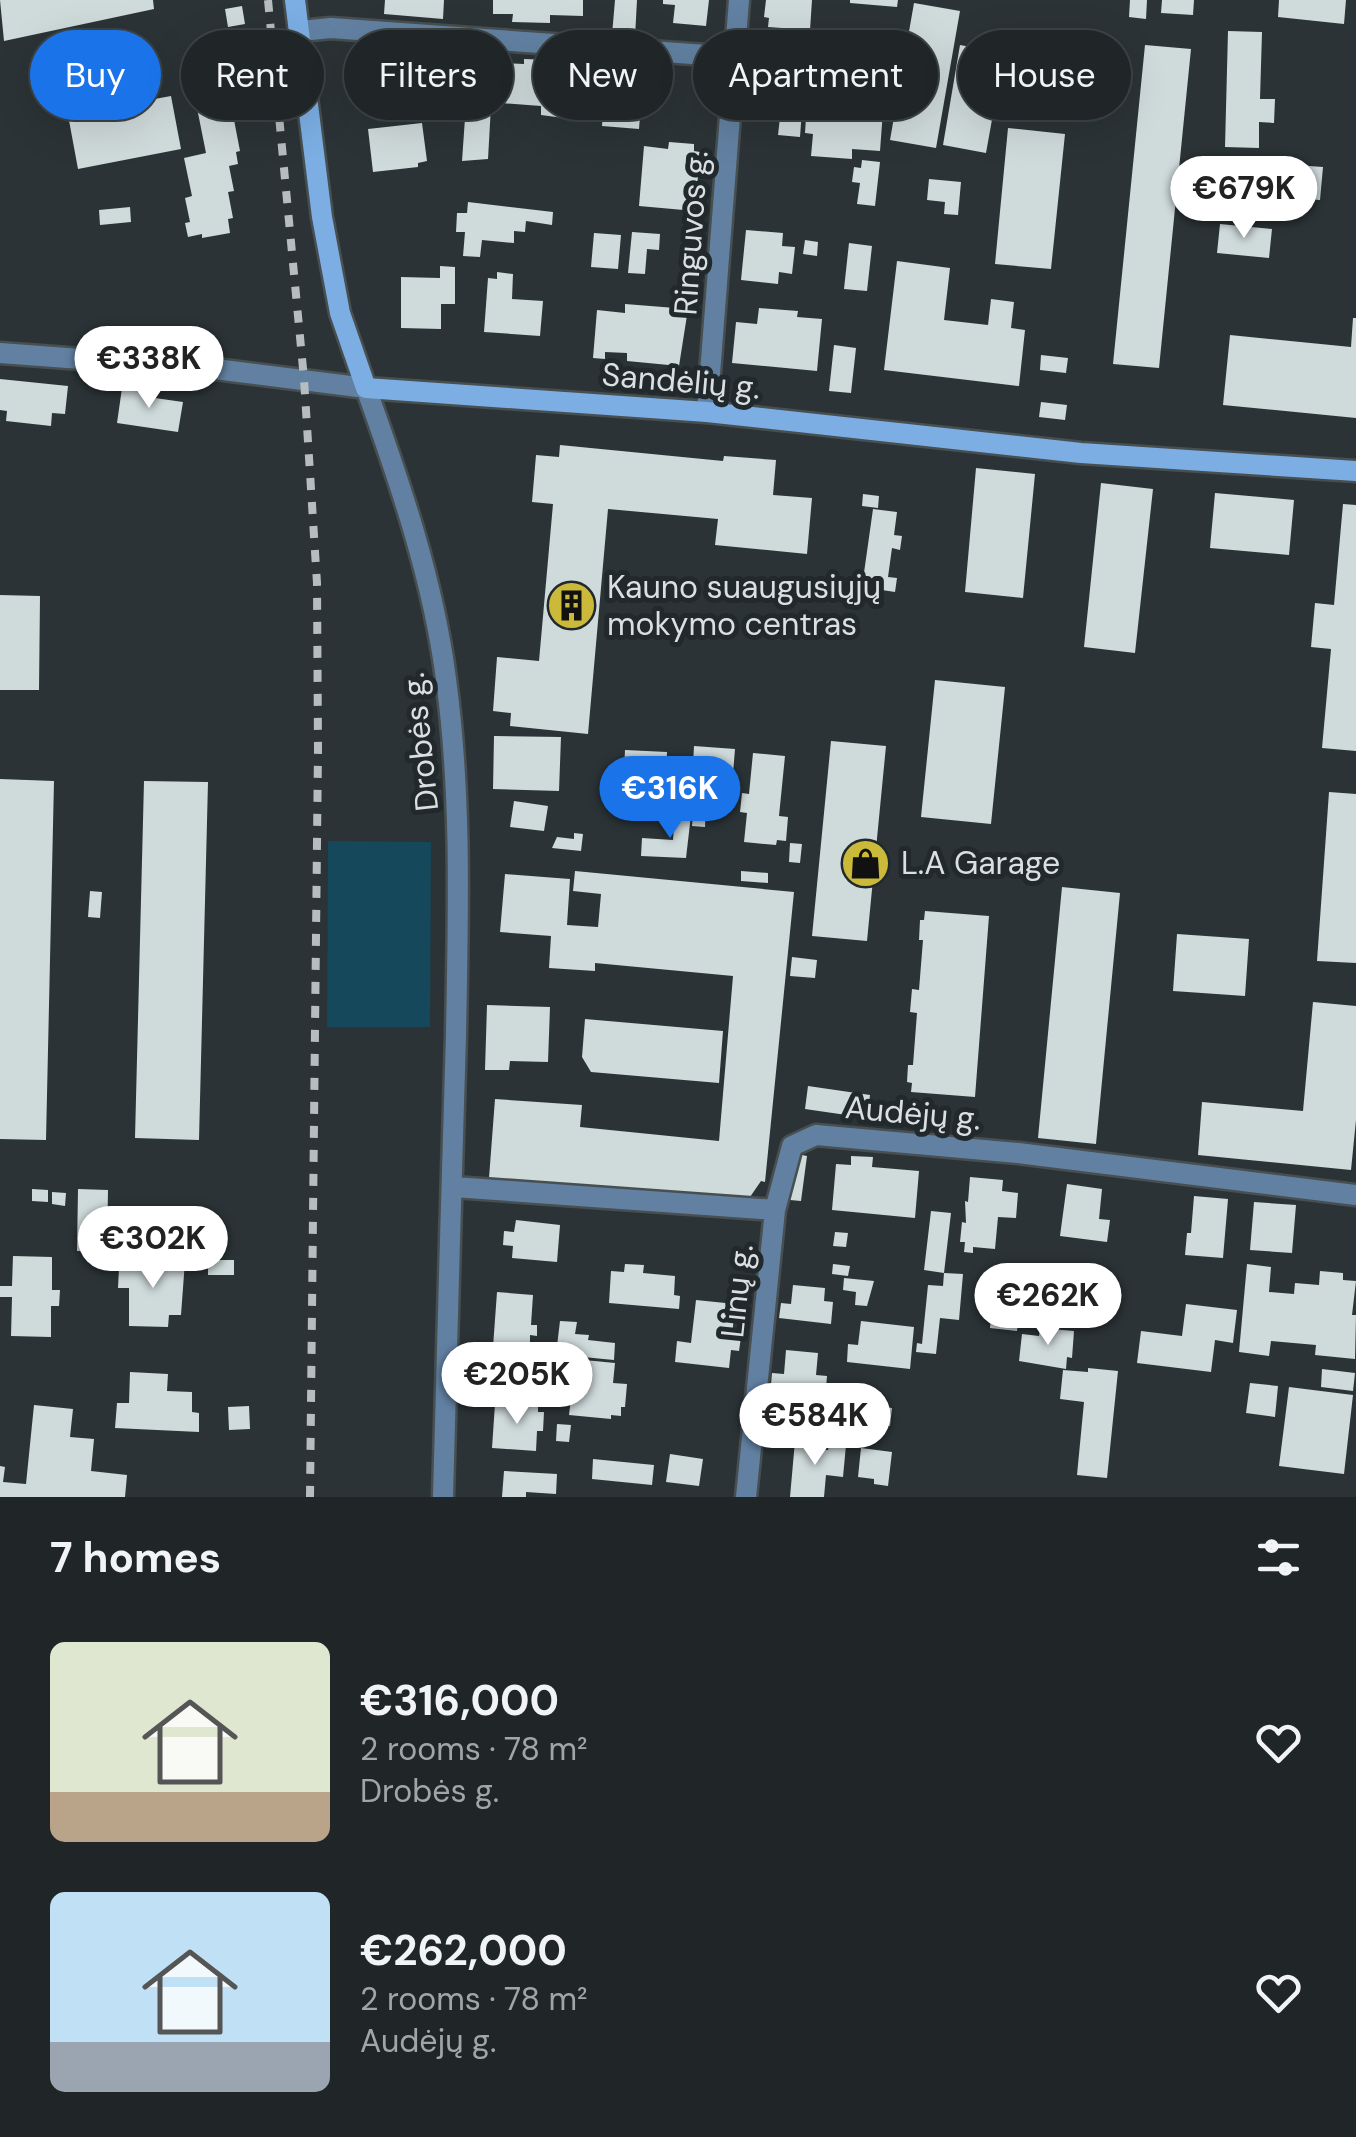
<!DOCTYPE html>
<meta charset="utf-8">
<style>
:root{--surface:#202628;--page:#282e30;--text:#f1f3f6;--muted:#a2a5a8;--line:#3d4345;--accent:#1a73e8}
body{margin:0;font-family:"DM Sans",sans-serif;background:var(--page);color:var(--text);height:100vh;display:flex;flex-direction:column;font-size:38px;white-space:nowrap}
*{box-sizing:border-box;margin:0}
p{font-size:32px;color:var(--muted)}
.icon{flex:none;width:55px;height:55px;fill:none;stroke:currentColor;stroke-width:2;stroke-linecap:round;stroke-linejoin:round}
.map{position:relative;height:1497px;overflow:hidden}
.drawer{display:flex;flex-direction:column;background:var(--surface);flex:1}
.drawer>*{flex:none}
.banner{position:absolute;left:30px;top:30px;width:1298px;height:90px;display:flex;gap:20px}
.price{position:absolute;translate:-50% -85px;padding:0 22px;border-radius:35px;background:#fff;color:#222;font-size:32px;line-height:65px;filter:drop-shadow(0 2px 5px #0008)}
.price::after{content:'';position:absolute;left:50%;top:60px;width:30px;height:22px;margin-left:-15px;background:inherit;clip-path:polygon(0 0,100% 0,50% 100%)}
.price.active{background:var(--accent);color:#fff}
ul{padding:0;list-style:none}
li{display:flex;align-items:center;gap:30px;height:250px;padding:0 50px}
li span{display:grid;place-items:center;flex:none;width:280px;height:200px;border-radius:15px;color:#555}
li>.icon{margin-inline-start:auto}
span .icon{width:120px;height:120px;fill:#fffc;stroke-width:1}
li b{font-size:42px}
h2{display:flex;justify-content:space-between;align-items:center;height:120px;padding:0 50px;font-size:42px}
.tag{padding:0 35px;border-radius:45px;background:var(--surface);box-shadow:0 10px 40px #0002,0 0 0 2px var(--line);font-size:35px;line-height:90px}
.tag.active{background:var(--accent);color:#fff}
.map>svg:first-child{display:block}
.green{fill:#15485a}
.building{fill:#cfdadb}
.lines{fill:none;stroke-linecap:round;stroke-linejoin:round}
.street-casing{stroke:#474f51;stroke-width:25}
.secondary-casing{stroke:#474f51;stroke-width:25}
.street{stroke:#6281a2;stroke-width:20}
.secondary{stroke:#7caee3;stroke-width:20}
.rail{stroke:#b7bdbf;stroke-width:8;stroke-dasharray:12 12;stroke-linecap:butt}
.labels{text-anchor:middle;stroke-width:10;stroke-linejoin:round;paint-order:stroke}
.street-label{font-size:32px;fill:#dadfe1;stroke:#21292c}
.poi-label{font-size:32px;fill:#dadfe1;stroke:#21292c;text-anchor:start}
</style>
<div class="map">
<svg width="1356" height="1497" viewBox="0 0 1356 1497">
<rect width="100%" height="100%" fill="#2b3336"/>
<!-- green -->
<path class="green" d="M328,841L431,842L430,1027H327Z"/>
<!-- building -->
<path class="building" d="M0,0H153L154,9L4,41Z
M385,0H444L443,19L384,14Z
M493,0H583V16L550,15V23L512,22L513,14H493Z
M615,0H637L635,37L612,35Z
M663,0H709L706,26L673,23L675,5L663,4Z
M766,0H812L810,30L768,27L769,18L764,17Z
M850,0H898L897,7L850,3Z
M1130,0H1147L1146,19L1129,17Z
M1162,0H1194L1193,15L1161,13Z
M1279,0H1346L1344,24L1278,17Z
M914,3L960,11L936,148L890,140Z
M242,6L245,24L228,27L225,9Z
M879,31L893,33L892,45L878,44Z
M1228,31L1262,32L1260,99H1275L1274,123L1259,122V148L1225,147Z
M960,45L1004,53L986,153L943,145Z
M1145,45L1191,49L1159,368L1113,364Z
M524,59L552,60L551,64L560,65V60L590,61L586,121L541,115V106L501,103L504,63L524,64Z
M607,61L644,64L639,129L602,126Z
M863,83L885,84L880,151L852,149V159L811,156L813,134L805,133L807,102H816L817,88L857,91L855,114L865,115L866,106L860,105Z
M231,84L234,98L230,99L240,151L236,152L238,164L229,166L234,191L228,192L233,218L228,219L230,233L202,238V234L188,237L185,223L190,222L185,198L192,196L184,158L206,153L196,103L207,101L205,89Z
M171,96L181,149L78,169L68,115Z
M466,104L491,106L488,159L462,161Z
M781,108L802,110L800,137L778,135Z
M422,123L427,161L418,163V167L373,172L368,129Z
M1008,128L1065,134L1051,269L995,264Z
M669,142L694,144V151L700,152L695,211L639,206L644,146L668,149Z
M862,160L880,162L875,206L857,204L860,183L852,182L854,167L861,168Z
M1227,160L1323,167L1320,200L1224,193Z
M929,179L961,182L958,215L944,214L945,202L927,200Z
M468,202L553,212L552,225L526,221L525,232L514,231V243L482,240L480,257L463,256L465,232H456L457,213H467Z
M130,207L131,222L100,225L99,210Z
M1220,224L1272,229L1269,258L1217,253Z
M746,230L783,233L782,246L795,247L792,274L779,272L778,284L741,280Z
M632,232L660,234L659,250L647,249L645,274L628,273Z
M594,233L621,235L618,269L591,267Z
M805,240L818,242L817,256L803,254Z
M849,243L872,246L867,291L844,289Z
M897,261L950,268L944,320L988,325L991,299L1014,302L1011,328L1025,330L1019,386L884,370Z
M440,266L455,267V304H441V329L401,328V277L440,278Z
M497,272L513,274L512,299L543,301L540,336L484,332L488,278L497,279Z
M625,304L688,309L679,366L627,361V353L605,352V359L593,358L597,310L625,313Z
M759,308L798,311L797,317L822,319L817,371L732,363L736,322L757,324Z
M1353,318H1356V418L1223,405L1230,335L1351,347Z
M834,345L856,348L851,393L829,391Z
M1041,355L1068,358L1066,373L1040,370Z
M0,379L68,386L65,414L52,413L51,426L6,421L7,411L0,410Z
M122,388L142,390L141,396L183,402L178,432L117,423Z
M1041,402L1067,405L1065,420L1039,417Z
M560,445L723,461L724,456L776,460L773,495L812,498L807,554L715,545L718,519L608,509L588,734L510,726L511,713L493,711L497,657L539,661L553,504L532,502L536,455L559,457Z
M976,468L1035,474L1023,598L965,592Z
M1101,483L1153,489L1135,653L1084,647Z
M1215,493L1294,500L1289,555L1210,548Z
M863,494L879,496L878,508L862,506Z
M1343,504L1356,505V751L1322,748L1331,649L1311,647L1315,603L1334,605Z
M873,509L897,512L894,535L902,536L900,550L892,548L888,577L897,578L895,592L862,587Z
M0,595L40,596L39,690H0Z
M935,680L1005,687L991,824L921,817Z
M494,736L561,737L559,791L493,789Z
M831,741L886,746L867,941L812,936Z
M694,746L735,749L732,786L692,784Z
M625,750L667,752L665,801L623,798Z
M753,753L785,756L779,816L788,817L786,841L777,840L776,845L744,842L747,813L740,812L742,793L749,794Z
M0,779L54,781L46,1140L0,1139Z
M144,781L208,782L199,1140L135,1138Z
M1329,792L1356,794V963L1317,961Z
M514,801L548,806L544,831L510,827Z
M694,802H706L705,827L692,826Z
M675,814L691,815L686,858L641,856L642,838L673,840Z
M574,833L583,834L581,851L552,848L557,837L574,839Z
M790,843L802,844L800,863L789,862Z
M575,871L794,892L765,1182L761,1181L750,1197L489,1178L495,1099L582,1105L580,1127L719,1141L733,976L595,963V971L549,968L551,936L500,932L505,874L570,879L567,925L598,927L601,894L573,891Z
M741,871L768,873V883L741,881Z
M1062,887L1120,893L1096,1144L1038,1138Z
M90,891L102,892L100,918L88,917Z
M925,911L989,916L975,1097L911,1092L912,1083L907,1082L908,1065H913L917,1013L910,1012L912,989L919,990L923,940H919L920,920H924Z
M1177,934L1249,939L1245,996L1173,991Z
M792,957L817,960L815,978L790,976Z
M1313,1002L1356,1006V1120L1351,1170L1198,1155L1202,1102L1303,1111Z
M487,1005L550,1007L548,1062L510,1061L509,1070H485Z
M585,1019L723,1031L719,1083L591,1072L582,1057Z
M808,1086L870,1095L867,1118L805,1109Z
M797,1154L807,1156L801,1201L790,1200Z
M851,1156L873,1157L872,1167L919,1171L915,1218L832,1210L836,1164L851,1165Z
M970,1177L1003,1180L1002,1191L1018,1193L1016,1218L998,1217L995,1249L973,1247V1253L964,1252L965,1242H960L962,1222L966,1223L965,1201L968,1202Z
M1067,1184L1102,1189L1099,1219L1110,1220L1107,1242L1060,1236Z
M32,1189L48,1190V1202L32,1201Z
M78,1189L108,1190L107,1251H77Z
M52,1192L66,1193L65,1206L52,1204Z
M1194,1196L1228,1199L1223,1258L1185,1255L1187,1233H1191Z
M1254,1202L1296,1205L1292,1253L1250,1250Z
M931,1211L951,1213L944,1273L924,1270Z
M516,1220L560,1225L557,1262L512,1258L513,1246L503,1245L504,1231L514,1232Z
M835,1232L848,1233L846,1247L833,1246Z
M13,1256L52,1257V1290H60L59,1306H51V1337L11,1336L12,1297H0V1286H12Z
M130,1260L185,1261L181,1315H169L168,1327L129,1326V1288H118L119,1268H130Z
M208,1260H234V1275H208Z
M625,1264L644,1265L643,1273L675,1276L674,1295L680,1296L679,1309L609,1303L611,1271L624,1272Z
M833,1264L850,1266L848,1276L832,1274Z
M1247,1264L1271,1267L1269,1292L1294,1294L1295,1283L1319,1285L1320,1271L1343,1273V1280L1356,1281L1352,1315H1356L1355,1359L1315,1355L1316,1345L1271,1341L1269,1356L1239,1352Z
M944,1273L963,1274L959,1320L940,1318L936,1354L916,1352L917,1343L922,1344L928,1285L943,1286Z
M988,1275L1022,1278L1021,1291L1035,1293L1034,1314L1019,1313L1017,1331L990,1328L992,1305L986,1304Z
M844,1278L874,1281L867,1306L855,1305L856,1292L843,1290Z
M793,1285L825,1288L824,1301L833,1302L831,1324L779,1318L781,1303L791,1304Z
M497,1292L533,1295L531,1325H537V1336L530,1335V1350L493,1347Z
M696,1300L735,1304L732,1337H741L739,1351L731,1350L729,1368L675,1362L677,1341L691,1343Z
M1186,1304L1237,1310L1233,1343L1215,1340L1211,1372L1137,1363L1141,1331L1182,1336Z
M560,1321L577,1322L575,1334L589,1335L588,1340L615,1343L614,1360L552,1354L553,1345L557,1346Z
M861,1321L914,1327L910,1369L847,1362L848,1344L858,1345Z
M1040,1328L1074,1331L1072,1358L1067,1357L1066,1369L1019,1361L1022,1334L1039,1336Z
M786,1350L818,1353L816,1375L827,1376L824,1411L808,1409L806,1426L794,1425L793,1431L772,1429V1421H778L779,1397L770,1396L772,1373L784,1374Z
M574,1359L615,1363L613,1383L627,1384L625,1407H621V1416L611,1415V1419L569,1415L571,1398L564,1397L565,1384L572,1385Z
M1088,1368L1118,1371L1107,1478L1077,1475L1084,1402L1060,1399L1063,1370L1088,1372Z
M1322,1369L1355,1373L1353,1391L1321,1387Z
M130,1372L168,1374L167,1391L192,1392V1412L199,1413V1432L115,1428L117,1403H129Z
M1250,1383L1278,1386L1275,1417L1246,1413Z
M1289,1387L1353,1395L1344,1474L1279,1466Z
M495,1404L538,1407V1412H544L543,1431H537L536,1451L492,1448Z
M34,1405L73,1409L70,1437L94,1439L91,1471L127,1475L125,1497H0V1466L5,1467L3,1482L26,1484Z
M249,1406L250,1429L229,1430L228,1407Z
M875,1406L892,1408L890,1426L873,1424Z
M557,1424L571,1425L569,1442L556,1441Z
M795,1441L819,1443V1449L828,1450L829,1443L846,1445L843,1477L826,1475L824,1497H790Z
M861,1448L892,1452L888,1486L874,1484V1479L858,1477Z
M670,1454L703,1459L699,1486L666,1482Z
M593,1459L654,1465L652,1485L592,1479Z
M504,1471L557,1474L556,1494L526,1492V1497H502Z"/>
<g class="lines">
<defs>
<path id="street" d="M300,31L331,28L734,57
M0,353L215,369L366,388C400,483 433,579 446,679C462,798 458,916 456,1035C452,1189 446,1343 443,1497
M707,412L739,0
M454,1187L775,1210L792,1146L816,1135L1018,1153L1356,1195
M746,1497L775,1210"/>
<path id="secondary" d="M295,0L322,217L340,313L366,388L707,412L1081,453L1356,471"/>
</defs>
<!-- street casing -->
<use href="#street" class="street-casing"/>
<!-- secondary casing -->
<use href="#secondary" class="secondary-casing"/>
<!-- street -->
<use href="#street" class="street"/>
<!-- secondary -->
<use href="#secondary" class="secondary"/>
<!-- rail -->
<path class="rail" d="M268,0L304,379L317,583L318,749L310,1497"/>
</g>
<!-- icons -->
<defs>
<symbol id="building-disc" viewBox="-11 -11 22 22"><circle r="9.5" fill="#cbba39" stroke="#21292c"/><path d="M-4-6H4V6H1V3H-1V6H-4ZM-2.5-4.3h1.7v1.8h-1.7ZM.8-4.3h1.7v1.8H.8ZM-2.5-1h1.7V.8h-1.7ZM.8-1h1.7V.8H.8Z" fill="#111"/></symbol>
<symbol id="shop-disc" viewBox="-11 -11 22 22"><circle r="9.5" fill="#cbba39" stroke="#21292c"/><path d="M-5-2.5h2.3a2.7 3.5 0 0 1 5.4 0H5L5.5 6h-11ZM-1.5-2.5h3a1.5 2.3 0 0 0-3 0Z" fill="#111"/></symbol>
</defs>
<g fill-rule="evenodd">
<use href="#building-disc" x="544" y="578" width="55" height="55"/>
<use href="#shop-disc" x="838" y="836" width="55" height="55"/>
</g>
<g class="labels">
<!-- street labels -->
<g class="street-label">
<text transform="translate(691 233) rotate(-86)" y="11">Ringuvos g.</text>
<text transform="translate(681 381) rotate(5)" y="11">Sandėlių g.</text>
<text transform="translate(420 742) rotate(-96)" y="11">Drobės g.</text>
<text transform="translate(913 1113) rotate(5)" y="11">Audėjų g.</text>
<text transform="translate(737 1291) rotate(-84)" y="11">Linų g.</text>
</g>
<!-- poi labels -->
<g class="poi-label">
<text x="607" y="598">Kauno suaugusiųjų<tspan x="607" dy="37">mokymo centras</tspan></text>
<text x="901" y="874">L.A Garage</text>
</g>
</g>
</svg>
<b class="price" style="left:1244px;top:241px">€679K</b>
<b class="price" style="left:149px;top:411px">€338K</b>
<b class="price active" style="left:670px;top:841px">€316K</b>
<b class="price" style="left:153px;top:1291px">€302K</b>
<b class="price" style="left:1048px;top:1348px">€262K</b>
<b class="price" style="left:517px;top:1427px">€205K</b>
<b class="price" style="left:815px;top:1468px">€584K</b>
<div class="banner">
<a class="tag active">Buy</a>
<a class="tag">Rent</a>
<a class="tag">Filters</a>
<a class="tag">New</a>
<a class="tag">Apartment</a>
<a class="tag">House</a>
</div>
</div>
<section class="drawer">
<h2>7 homes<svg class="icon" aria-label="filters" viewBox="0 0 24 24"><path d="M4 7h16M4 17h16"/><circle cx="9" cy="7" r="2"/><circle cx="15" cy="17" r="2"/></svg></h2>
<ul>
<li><span style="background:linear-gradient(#dfe7d0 75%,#b9a48a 0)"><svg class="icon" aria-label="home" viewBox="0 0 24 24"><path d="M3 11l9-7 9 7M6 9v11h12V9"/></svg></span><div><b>€316,000</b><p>2 rooms · 78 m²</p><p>Drobės g.</p></div><svg class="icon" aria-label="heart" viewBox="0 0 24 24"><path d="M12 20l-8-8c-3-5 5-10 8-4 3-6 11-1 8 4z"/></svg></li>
<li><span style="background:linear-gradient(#bfe0f5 75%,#9aa5b1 0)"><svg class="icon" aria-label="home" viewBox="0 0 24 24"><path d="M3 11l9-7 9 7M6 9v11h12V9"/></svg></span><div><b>€262,000</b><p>2 rooms · 78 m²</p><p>Audėjų g.</p></div><svg class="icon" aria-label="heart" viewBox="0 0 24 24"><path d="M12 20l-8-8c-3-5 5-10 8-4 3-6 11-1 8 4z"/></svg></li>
</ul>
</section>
